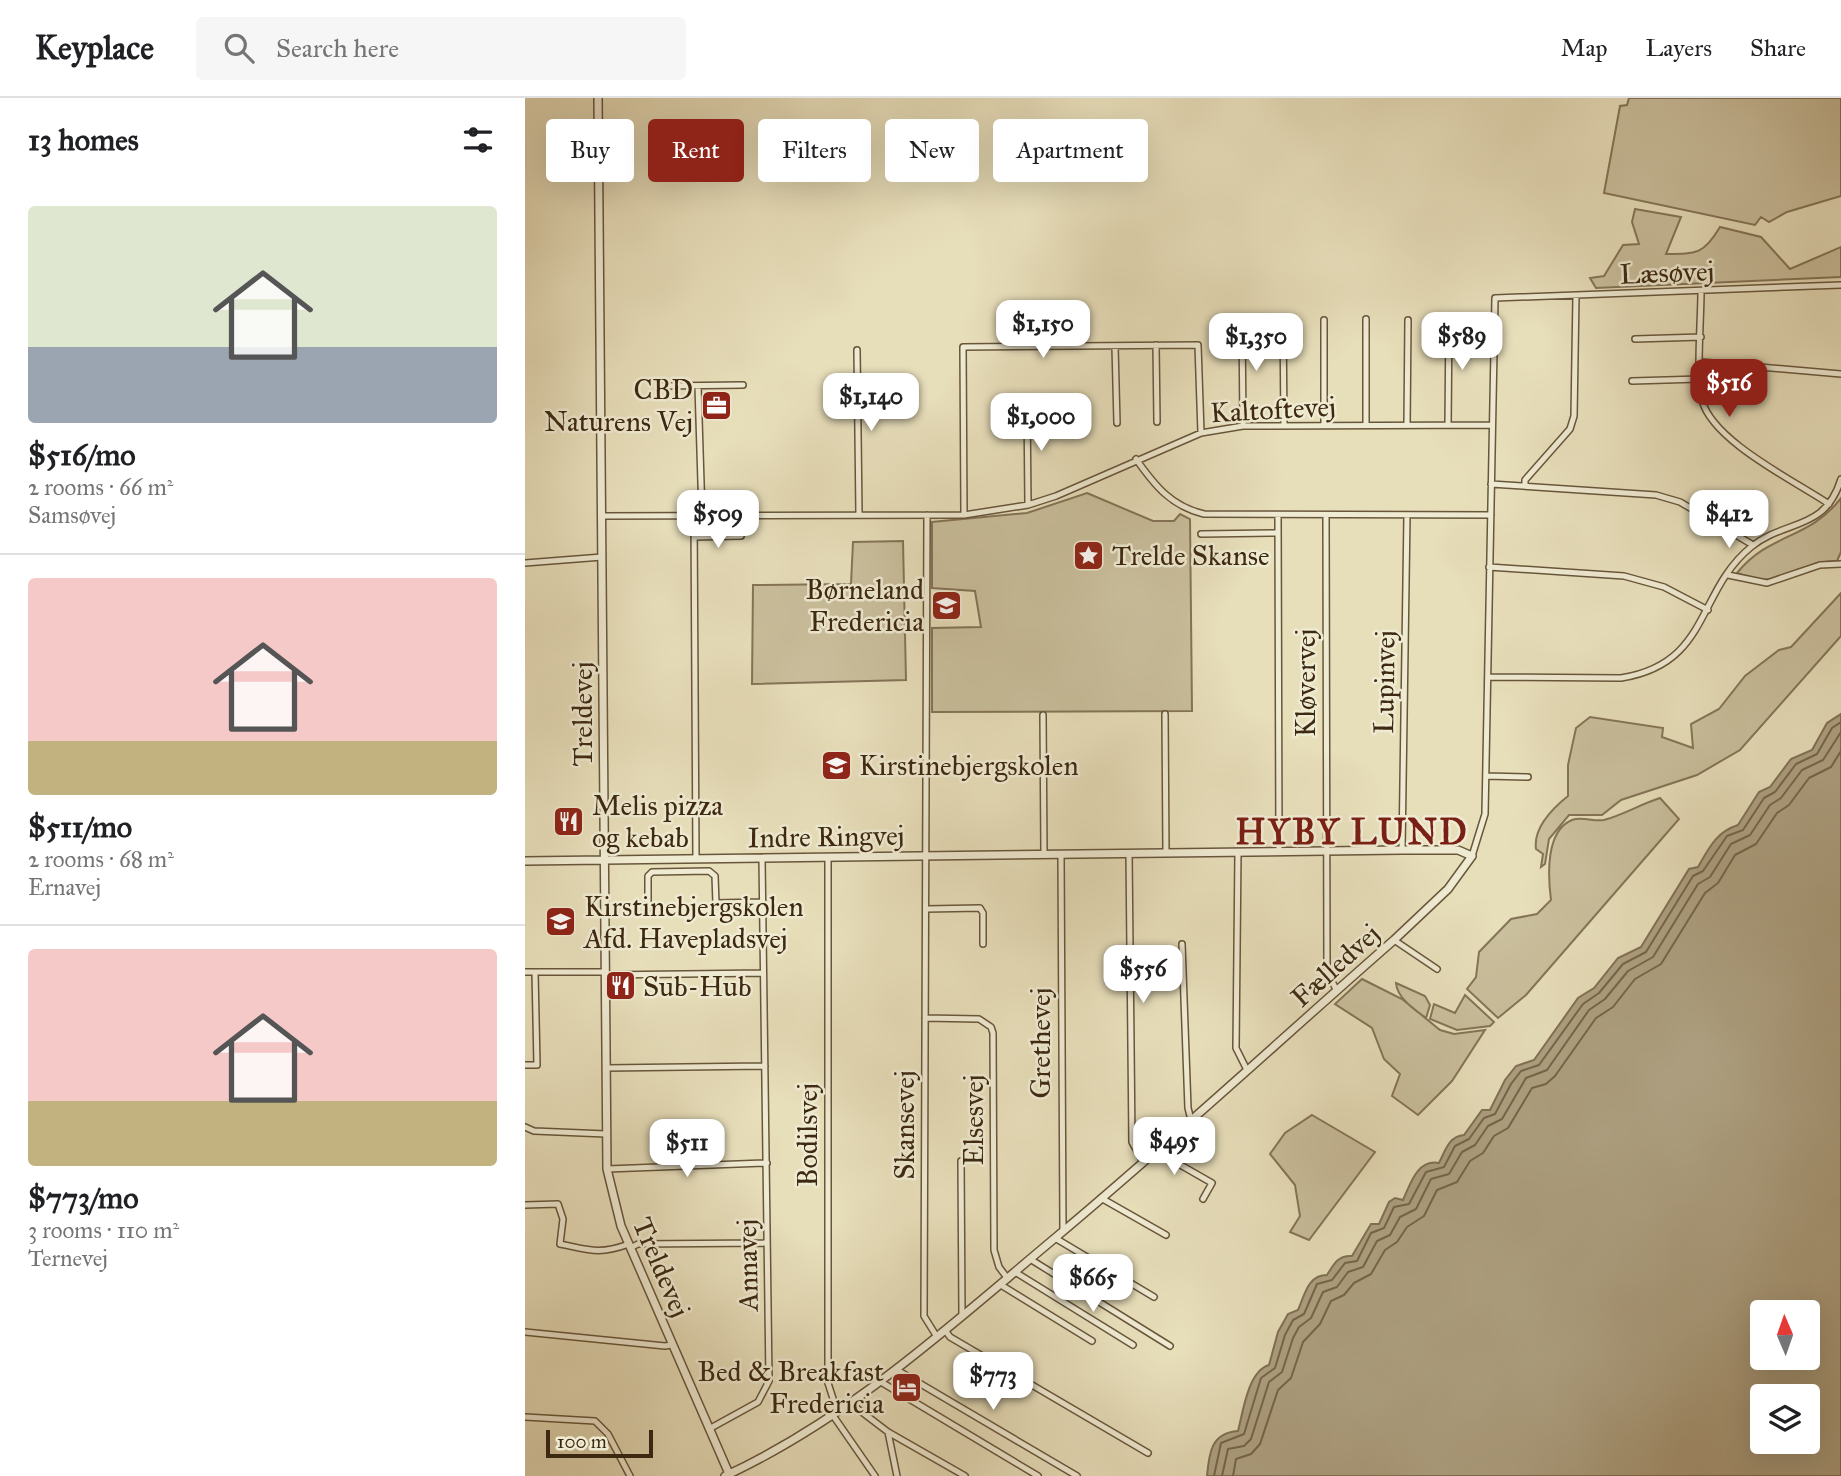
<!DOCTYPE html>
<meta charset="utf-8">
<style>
:root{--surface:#fff;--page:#f6f6f6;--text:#202124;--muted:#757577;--line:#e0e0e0;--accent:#8f2418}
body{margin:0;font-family:"IM FELL Great Primer",serif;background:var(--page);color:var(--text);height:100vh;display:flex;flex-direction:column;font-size:26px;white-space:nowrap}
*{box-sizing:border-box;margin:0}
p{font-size:23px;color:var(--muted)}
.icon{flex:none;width:38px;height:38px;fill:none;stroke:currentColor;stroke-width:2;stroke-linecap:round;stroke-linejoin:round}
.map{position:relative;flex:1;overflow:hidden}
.side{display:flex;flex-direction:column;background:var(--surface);width:525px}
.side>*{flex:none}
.banner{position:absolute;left:21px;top:21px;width:665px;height:63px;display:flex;gap:14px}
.needle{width:46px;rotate:358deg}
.controls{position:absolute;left:1225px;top:1202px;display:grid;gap:14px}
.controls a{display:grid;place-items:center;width:70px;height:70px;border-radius:7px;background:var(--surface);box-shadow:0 7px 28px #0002;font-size:35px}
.scale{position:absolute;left:21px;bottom:18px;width:107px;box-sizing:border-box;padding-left:7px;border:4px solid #3d2911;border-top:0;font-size:19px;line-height:24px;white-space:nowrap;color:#3d2911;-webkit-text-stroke:5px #efead2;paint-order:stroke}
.price{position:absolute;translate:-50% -60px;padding:0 16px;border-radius:14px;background:#fff;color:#222;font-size:23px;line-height:46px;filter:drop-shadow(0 2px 4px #0008)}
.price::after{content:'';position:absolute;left:50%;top:42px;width:21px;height:16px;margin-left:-10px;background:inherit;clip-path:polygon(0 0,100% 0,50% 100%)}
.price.selected{background:var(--accent);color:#fff}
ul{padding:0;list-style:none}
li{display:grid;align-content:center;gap:14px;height:371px;padding:0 28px}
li+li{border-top:2px solid var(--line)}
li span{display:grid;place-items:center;height:217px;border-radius:7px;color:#555}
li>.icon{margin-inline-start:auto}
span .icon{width:126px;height:126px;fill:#fffc;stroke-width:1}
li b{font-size:30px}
h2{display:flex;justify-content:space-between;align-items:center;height:84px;padding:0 28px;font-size:30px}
.chip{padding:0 24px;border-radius:7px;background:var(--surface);box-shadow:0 7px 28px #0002;font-size:24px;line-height:63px}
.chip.selected{background:var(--accent);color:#fff}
header{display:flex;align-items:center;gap:42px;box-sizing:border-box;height:98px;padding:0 35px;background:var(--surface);border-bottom:2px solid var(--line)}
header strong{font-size:33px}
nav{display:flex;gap:38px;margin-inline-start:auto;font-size:24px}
.search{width:490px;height:63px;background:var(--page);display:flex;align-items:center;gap:18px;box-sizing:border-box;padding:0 24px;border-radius:7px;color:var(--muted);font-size:26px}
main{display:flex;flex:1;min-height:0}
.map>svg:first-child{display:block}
.green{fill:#cabf9d;stroke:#847457;stroke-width:2}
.water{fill:#ada081;stroke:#807054;stroke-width:2;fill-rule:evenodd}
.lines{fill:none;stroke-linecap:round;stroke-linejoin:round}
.shore{stroke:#756449;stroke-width:2}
.minor-casing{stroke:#68563b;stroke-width:8}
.tertiary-casing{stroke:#68563b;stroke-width:10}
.minor{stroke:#efead2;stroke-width:5}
.tertiary{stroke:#efead2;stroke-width:7}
.labels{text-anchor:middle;stroke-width:5;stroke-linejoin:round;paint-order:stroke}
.street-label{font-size:28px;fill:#3d2911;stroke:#efead2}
.poi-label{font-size:28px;fill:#3d2911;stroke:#efead2;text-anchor:start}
.district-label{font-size:35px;font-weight:bold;letter-spacing:2px;fill:#7a1f14;stroke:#efead2}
</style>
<header>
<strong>Keyplace</strong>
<div class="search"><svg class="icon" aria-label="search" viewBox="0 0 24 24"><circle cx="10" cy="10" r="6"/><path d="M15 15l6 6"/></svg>Search here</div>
<nav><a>Map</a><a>Layers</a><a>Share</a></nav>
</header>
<main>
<section class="side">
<h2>13 homes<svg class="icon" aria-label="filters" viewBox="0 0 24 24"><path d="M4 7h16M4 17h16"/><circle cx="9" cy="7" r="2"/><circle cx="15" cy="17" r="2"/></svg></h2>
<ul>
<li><span style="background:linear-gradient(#dfe7d0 65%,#9aa5b1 0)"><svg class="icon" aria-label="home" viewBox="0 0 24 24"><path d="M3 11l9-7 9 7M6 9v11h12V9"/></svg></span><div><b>$516/mo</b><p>2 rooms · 66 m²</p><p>Samsøvej</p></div></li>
<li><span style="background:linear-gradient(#f6c9c9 75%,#c2b280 0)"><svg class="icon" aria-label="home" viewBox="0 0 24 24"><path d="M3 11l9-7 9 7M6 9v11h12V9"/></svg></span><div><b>$511/mo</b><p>2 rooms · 68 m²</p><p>Ernavej</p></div></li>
<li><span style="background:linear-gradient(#f6c9c9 70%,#c2b280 0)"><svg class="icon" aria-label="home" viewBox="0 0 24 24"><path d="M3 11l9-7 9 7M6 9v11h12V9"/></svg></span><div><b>$773/mo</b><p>3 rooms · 110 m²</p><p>Ternevej</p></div></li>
</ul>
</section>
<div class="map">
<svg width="1316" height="1378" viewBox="0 0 1316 1378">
<rect width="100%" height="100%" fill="#e7deba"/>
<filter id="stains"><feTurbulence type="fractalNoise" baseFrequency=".00286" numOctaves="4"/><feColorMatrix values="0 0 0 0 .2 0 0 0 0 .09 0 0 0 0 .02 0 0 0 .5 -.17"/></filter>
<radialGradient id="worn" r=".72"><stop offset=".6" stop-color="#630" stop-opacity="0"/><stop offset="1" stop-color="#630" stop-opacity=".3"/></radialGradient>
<!-- green -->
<path class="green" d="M1104,0H1316V98L1262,114L1244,124L1236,119L1230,127L1079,95L1095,8L1102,7Z
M1110,111L1156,119L1141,156C1172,156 1179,156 1195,129L1236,139L1265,171L1316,149V179L1071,190L1065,180L1079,178L1098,147L1114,146L1107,124Z
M562,395L628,423H649L655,416L665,421L667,613L407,614V530L456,529L450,493L407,490V424L502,415Z
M1316,400V454L1312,463C1289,462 1273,475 1252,480C1238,484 1225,479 1212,475C1245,434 1283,443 1316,400Z
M378,443L381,582L227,586L228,487L326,486L328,444Z
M1316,495V538L1215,652L1172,677L1096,702L1077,717H1044L1024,741L1020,766L1016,769L1018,756L1011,751C1008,729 1028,710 1043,698V667L1051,630L1065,619L1138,630L1137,639L1168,650L1166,626L1194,611L1220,578L1254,552L1266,549Z
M1135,700L1154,721L1001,897L973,920L942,891L951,879L954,854L986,821L1012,816L1026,802C1023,779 1020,733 1047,722C1057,718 1068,724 1079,722C1098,717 1116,706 1135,700Z
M837,881L877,901L915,932L929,936L960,932L927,983L893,1017L867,998L875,976L859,961L847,930L810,906Z
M871,885L900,898L905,907L901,920C890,912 872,900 871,885Z
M940,897L969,924L965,928L932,932L905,921L909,906L930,915Z
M787,1017L850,1054L784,1142L765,1134L775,1118L770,1087L745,1056L760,1035Z"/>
<!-- water -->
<path class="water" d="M1316,616V1378H682C684,1355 686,1335 713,1333C718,1314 723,1273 744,1267L753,1234L763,1216L773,1212C780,1196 783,1177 802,1177C809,1166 813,1157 827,1158L846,1126H854L864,1104L870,1100L878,1102C885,1087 892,1061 914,1065C920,1053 924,1038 939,1037L957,1012H965L980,982L991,968L1009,962L1053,900L1069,890L1093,860L1116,849L1164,771L1173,769C1184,750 1191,734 1213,727L1234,694L1245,689L1266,661L1287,652L1302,625ZM1237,1214H1283V1260H1237ZM1237,1298H1283V1344H1237Z"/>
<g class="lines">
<!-- shore -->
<path class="shore" d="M689,1378L696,1345L719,1336L736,1280L750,1270L760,1237L768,1222L779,1216L792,1186L807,1182L820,1165L832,1163L846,1135L859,1130L869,1109L884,1106L901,1074L919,1069L930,1048L944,1041L959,1020L970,1016L986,986L996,973L1014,967L1058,906L1074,895L1098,866L1121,854L1168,778L1178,773L1202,738L1218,732L1239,700L1250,694L1271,666L1292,656L1307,630L1316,624
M697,1378L703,1351L719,1348L726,1341L744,1284L757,1274L768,1240L774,1229L786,1220L798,1194L812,1189L823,1174L838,1169L852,1143L865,1137L875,1119L891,1111L906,1081L924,1076L937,1054L950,1047L963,1028L977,1021L1001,980L1022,972L1064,912L1080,901L1103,873L1128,859L1173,786L1185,779L1206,746L1225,737L1245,707L1256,700L1277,672L1298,662L1316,634
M708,1378L711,1361L726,1356L735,1346L753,1292L766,1280L778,1244L795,1226L806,1203L819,1197L829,1185L846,1176L860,1152L872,1144L882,1129L899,1118L912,1092L932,1084L945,1063L958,1055L969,1038L983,1030L1007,990L1021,986L1030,978L1071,920L1088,909L1110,881L1136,866L1180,795L1193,785L1210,757L1231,746L1252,715L1264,707L1284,680L1306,669L1316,653"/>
<defs>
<path id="minor" d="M1176,194C1176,222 1171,277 1177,302C1187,343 1270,383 1304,406
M758,221L759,327
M799,222V327
M717,223L718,328
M1110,241L1176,239
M631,247L632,324
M590,248L592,325
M332,252L334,417
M1176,264L1316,276
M1107,283L1175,281
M137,288L218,287
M173,288L177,417
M841,327V221
M882,327L883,222
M923,327L924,221
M611,361C630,388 646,408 679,416L966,417
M966,386L1131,397L1155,404L1228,447
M1000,388V382L1045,331L1049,318L1051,198
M503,407L502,304H530
M402,417L399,1218L412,1239
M439,417L438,249L673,247L676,335
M753,417L754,753
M801,417L802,874L812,893
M76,418L439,417L503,407L531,398L676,335L718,328L967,327
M169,418L171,761
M676,436L753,435
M169,439L216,438
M0,465L77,459
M964,469L1099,478L1139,489L1183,512
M1203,477L1242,485L1295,467L1316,466
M963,579L1096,580C1185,566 1171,494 1226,449C1260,421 1300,434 1316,381
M640,616L641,755
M518,617L519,756
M961,678L1003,679
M877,752L882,417
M713,754L711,950L722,972
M604,755L607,1044L618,1064
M536,756L538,1133
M947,758L960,716L970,200L1316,187
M303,759V1285L312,1313
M123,811V778L127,774L184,773L190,778L191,805L238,804
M401,811L455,810L458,815V846
M869,842L912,871
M657,846L663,1010L666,1022
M0,874H80
M80,877L238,875
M400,920L454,921L466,929L468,935L469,1152L474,1169L483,1181
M0,967H12L10,874
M81,970L240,968
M0,1029L9,1033L81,1036
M631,1053L687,1085L678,1101
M436,1063L437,1218
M82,1071L242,1065
M576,1100L641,1137
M0,1107L33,1106L38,1121L35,1146C65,1152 73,1157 104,1146
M530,1140L629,1199
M105,1150L113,1146L242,1145
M505,1161L645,1248
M490,1174L608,1247
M476,1187L567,1243
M420,1232L425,1239L623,1355
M0,1234L140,1248L146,1247
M372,1272L552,1378
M356,1284L513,1378
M325,1305L363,1334L440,1378
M307,1316L350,1378
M0,1319L70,1323L83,1336L105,1378
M184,1331L233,1304L244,1283L237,760
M363,1334L372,1378"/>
<path id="tertiary" d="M73,0L82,1071L96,1128L205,1378
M0,763L877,752H933L947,758L923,791L869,842C756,941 646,1043 530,1140C426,1227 325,1320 200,1378"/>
</defs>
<!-- minor casing -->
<use href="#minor" class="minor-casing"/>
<!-- tertiary casing -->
<use href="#tertiary" class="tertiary-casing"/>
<!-- minor -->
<use href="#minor" class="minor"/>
<!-- tertiary -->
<use href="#tertiary" class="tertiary"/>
</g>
<!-- icons -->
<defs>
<symbol id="office-square" viewBox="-11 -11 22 22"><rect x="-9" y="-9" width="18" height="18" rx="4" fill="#8f2418" stroke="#efead2"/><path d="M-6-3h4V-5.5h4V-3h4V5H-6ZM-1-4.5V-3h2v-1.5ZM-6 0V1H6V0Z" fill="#fff"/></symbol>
<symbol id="sight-square" viewBox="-11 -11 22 22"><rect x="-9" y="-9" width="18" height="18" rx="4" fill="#8f2418" stroke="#efead2"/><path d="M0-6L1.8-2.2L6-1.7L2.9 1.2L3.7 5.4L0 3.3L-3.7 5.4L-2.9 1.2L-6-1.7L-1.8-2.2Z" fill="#fff"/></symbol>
<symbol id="school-square" viewBox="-11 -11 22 22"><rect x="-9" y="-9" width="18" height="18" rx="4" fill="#8f2418" stroke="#efead2"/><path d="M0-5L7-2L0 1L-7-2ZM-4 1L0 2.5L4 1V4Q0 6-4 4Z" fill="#fff"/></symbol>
<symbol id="restaurant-square" viewBox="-11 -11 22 22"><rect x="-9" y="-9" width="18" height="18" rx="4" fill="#8f2418" stroke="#efead2"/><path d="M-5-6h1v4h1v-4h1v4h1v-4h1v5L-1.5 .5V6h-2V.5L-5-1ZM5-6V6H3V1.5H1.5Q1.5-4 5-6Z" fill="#fff"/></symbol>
<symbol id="hotel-square" viewBox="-11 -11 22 22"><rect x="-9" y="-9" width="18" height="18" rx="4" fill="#8f2418" stroke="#efead2"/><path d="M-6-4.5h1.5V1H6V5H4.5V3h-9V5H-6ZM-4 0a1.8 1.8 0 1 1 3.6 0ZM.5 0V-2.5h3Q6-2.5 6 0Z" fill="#fff"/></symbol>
</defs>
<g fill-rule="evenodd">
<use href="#office-square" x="174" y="290" width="35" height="35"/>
<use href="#sight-square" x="546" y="440" width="35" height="35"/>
<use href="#school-square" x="404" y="490" width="35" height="35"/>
<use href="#school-square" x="294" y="650" width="35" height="35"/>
<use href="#restaurant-square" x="26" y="706" width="35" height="35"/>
<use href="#school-square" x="18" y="806" width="35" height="35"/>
<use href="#restaurant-square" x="78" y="870" width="35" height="35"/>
<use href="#hotel-square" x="364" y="1272" width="35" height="35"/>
</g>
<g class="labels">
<!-- street labels -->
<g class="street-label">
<text transform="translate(1142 174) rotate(-2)" y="10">Læsøvej</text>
<text transform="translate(748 311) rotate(-3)" y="10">Kaltoftevej</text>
<text transform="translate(859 584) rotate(-89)" y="10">Lupinvej</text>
<text transform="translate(780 585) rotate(-90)" y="10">Kløvervej</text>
<text transform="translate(57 616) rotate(-90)" y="10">Treldevej</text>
<text transform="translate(301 738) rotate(-1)" y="10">Indre Ringvej</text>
<text transform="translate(810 867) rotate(-42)" y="10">Fælledvej</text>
<text transform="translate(515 945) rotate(-90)" y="10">Grethevej</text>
<text transform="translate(448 1022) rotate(-90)" y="10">Elsesvej</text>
<text transform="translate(379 1027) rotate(-90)" y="10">Skansevej</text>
<text transform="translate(282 1037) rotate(-90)" y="10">Bodilsvej</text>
<text transform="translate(222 1167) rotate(-91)" y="10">Annavej</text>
<text transform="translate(137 1169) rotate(67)" y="10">Treldevej</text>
</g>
<!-- poi labels -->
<g class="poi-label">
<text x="168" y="301" text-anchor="end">CBD<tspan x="168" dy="32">Naturens Vej</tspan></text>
<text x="587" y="467">Trelde Skanse</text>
<text x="399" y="501" text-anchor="end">Børneland<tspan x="399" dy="32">Fredericia</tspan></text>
<text x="334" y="677">Kirstinebjergskolen</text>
<text x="67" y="717">Melis pizza<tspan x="67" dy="32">og kebab</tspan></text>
<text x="59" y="818">Kirstinebjergskolen<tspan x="59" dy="32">Afd. Havepladsvej</tspan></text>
<text x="118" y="898">Sub-Hub</text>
<text x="359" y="1283" text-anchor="end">Bed &amp; Breakfast<tspan x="359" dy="32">Fredericia</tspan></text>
</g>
<!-- district labels -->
<g class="district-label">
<text x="827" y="746">HYBY LUND</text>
</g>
</g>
<rect width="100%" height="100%" filter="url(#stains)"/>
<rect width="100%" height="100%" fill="url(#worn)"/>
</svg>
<div class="controls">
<a><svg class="needle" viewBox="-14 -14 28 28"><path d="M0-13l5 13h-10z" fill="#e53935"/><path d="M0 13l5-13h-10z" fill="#757577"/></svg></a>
<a><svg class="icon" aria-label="layers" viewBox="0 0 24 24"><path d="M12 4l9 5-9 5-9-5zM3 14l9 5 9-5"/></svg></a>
</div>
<div class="scale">100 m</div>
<b class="price" style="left:518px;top:262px">$1,150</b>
<b class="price" style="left:937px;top:274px">$589</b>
<b class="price" style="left:731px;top:275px">$1,350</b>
<b class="price selected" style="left:1204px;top:321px">$516</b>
<b class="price" style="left:346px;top:335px">$1,140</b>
<b class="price" style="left:516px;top:355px">$1,000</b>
<b class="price" style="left:193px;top:452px">$509</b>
<b class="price" style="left:1204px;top:452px">$412</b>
<b class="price" style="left:618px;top:907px">$556</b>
<b class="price" style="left:649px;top:1079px">$495</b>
<b class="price" style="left:162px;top:1081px">$511</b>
<b class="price" style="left:568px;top:1216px">$665</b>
<b class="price" style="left:468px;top:1314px">$773</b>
<div class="banner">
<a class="chip">Buy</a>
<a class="chip selected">Rent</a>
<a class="chip">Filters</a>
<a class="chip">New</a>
<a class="chip">Apartment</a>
</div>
</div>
</main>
